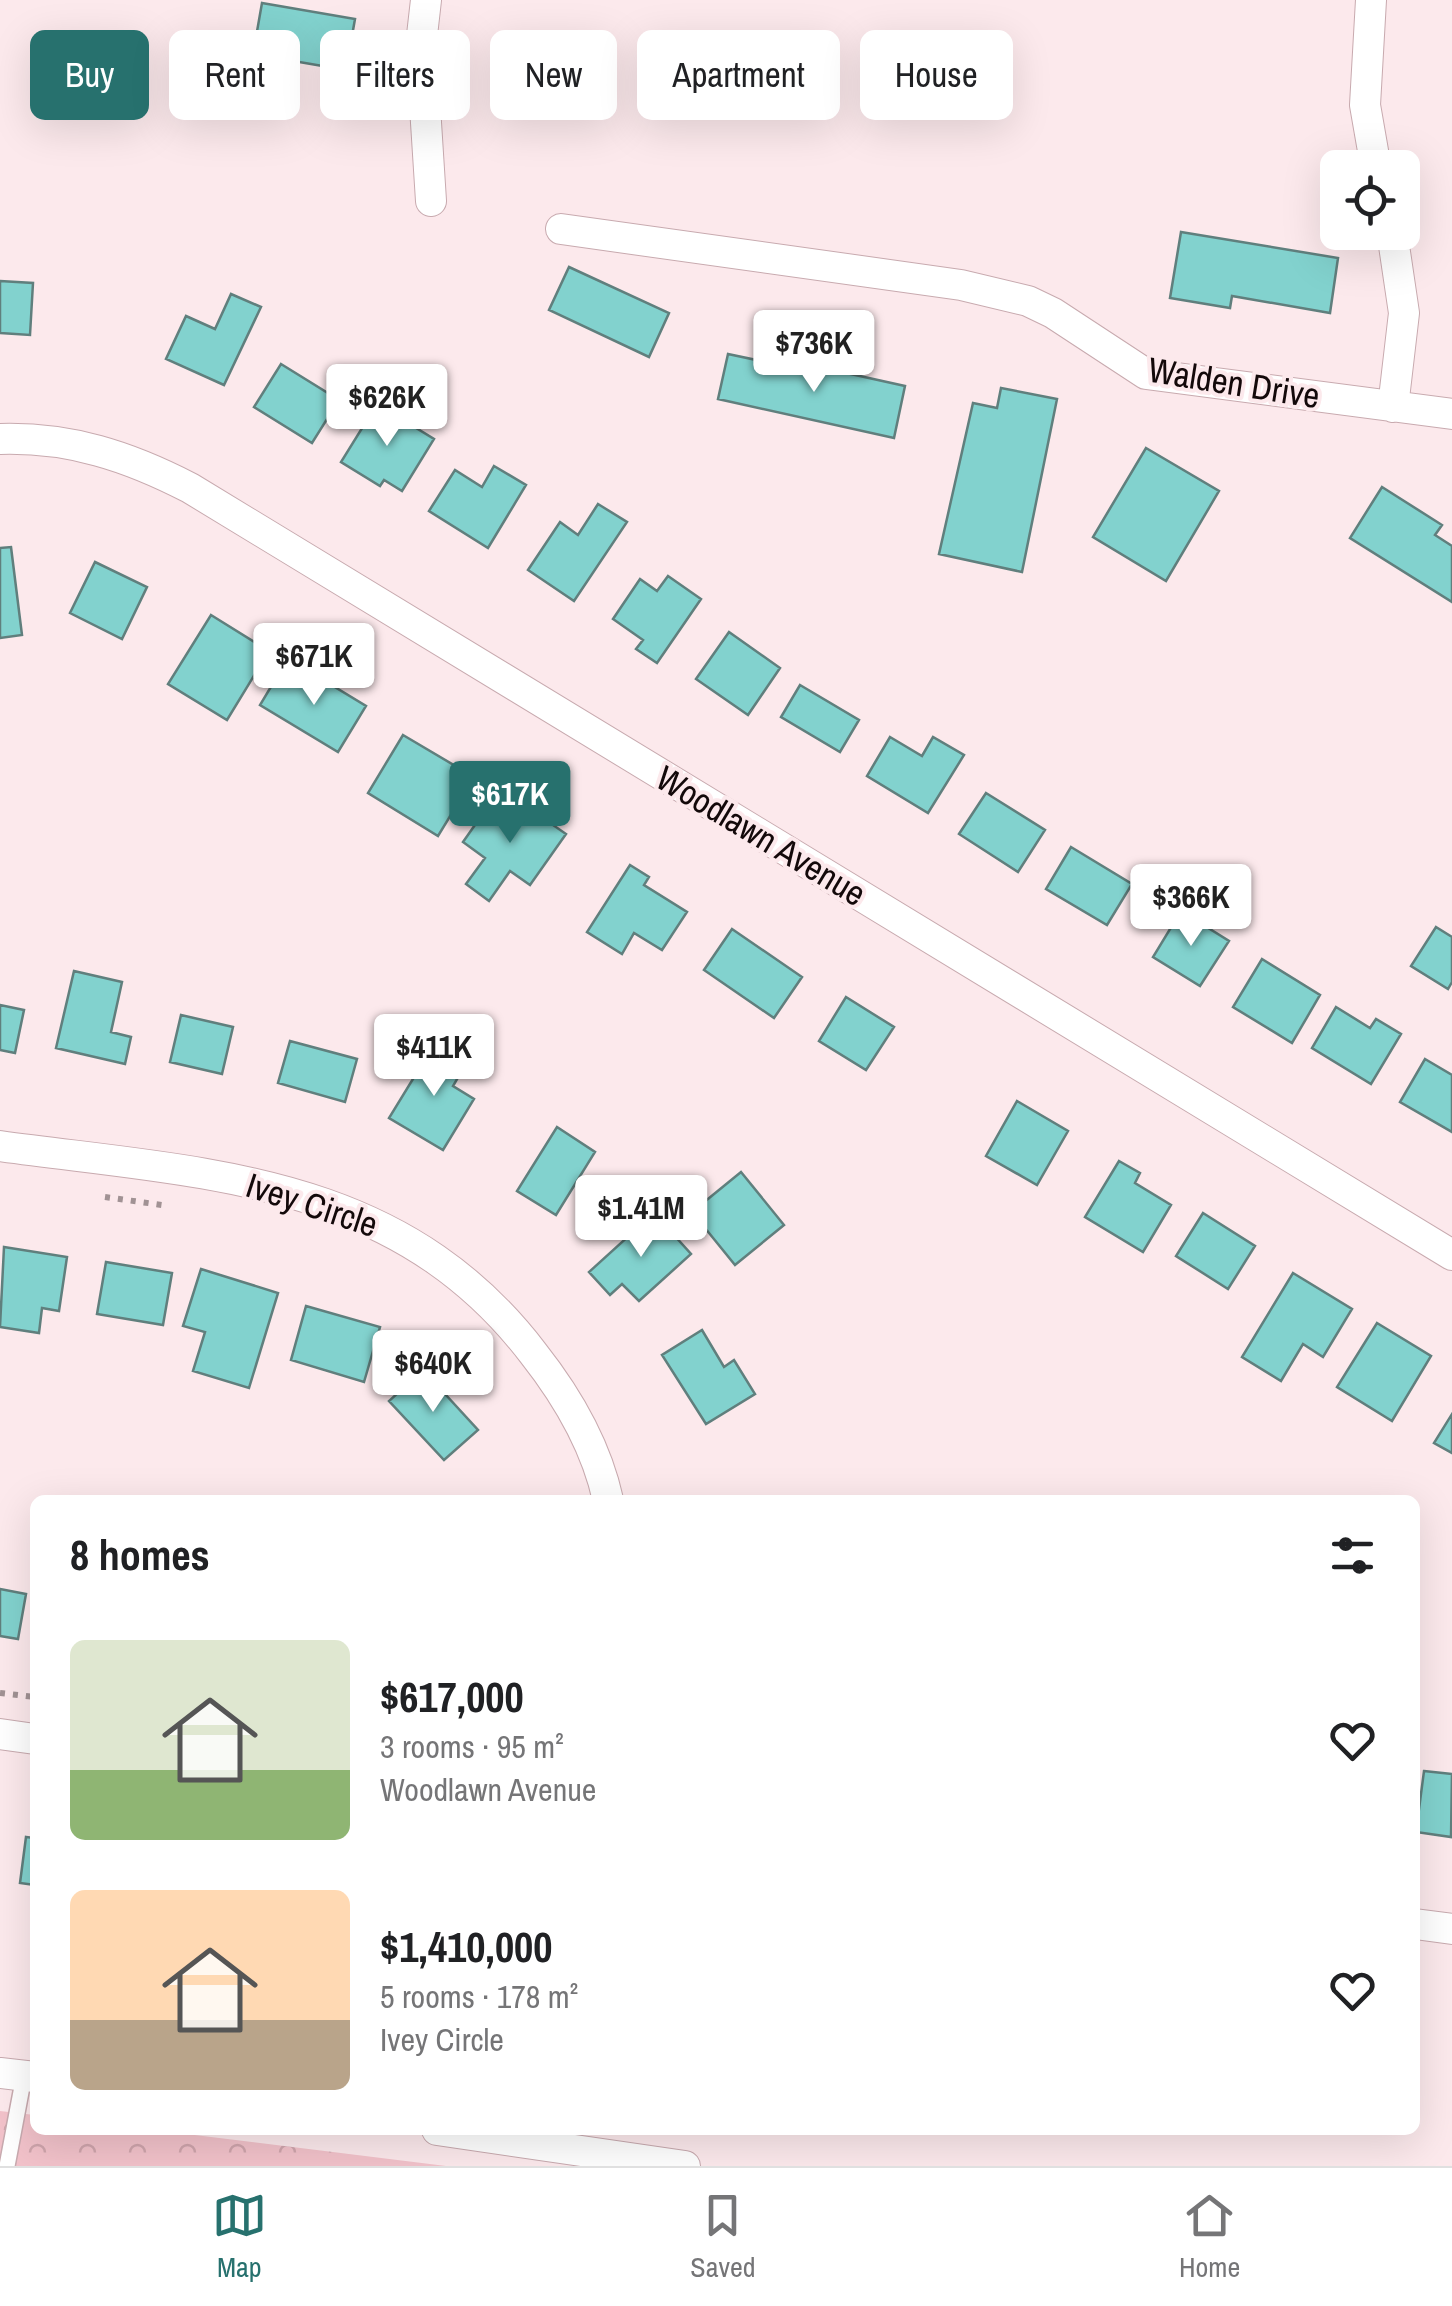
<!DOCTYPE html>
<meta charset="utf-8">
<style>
:root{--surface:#fff;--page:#f2f2f2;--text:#202124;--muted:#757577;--line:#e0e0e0;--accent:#27716e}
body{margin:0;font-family:"Archivo Narrow",sans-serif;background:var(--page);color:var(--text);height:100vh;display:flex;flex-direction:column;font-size:38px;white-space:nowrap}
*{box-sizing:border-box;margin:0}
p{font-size:32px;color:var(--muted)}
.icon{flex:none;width:55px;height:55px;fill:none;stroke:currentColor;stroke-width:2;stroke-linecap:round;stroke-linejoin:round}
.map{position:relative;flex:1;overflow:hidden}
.side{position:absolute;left:30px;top:1495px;width:1390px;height:640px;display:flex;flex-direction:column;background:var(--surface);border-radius:15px;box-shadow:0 10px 40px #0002}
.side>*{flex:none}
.guide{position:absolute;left:30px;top:30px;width:1392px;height:90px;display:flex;gap:20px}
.buttons{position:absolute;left:1320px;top:150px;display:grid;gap:20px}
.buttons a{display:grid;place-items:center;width:100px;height:100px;border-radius:15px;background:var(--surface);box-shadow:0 10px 40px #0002;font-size:50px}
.price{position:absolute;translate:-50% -85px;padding:0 22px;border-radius:10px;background:#fff;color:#222;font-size:32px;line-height:65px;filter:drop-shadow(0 2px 5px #0008)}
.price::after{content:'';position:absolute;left:50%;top:60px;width:30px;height:22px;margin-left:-15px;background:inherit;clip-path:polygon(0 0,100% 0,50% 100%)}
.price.on{background:var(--accent);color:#fff}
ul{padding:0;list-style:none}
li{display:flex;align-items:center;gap:30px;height:250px;padding:0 40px}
li span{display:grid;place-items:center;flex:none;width:280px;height:200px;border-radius:15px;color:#555}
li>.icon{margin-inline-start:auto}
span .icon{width:120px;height:120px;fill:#fffc;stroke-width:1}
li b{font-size:42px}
h2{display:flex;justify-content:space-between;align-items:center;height:120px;padding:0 40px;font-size:42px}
.tag{padding:0 35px;border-radius:15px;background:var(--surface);box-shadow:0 10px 40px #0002;font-size:35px;line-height:90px}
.tag.on{background:var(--accent);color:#fff}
.dock{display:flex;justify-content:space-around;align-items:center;height:140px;border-top:2px solid var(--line);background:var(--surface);font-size:28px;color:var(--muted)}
.dock a{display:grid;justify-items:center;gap:5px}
.dock .on{color:var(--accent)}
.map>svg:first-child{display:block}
.park{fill:url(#park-crowns)}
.building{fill:#82d2ce;stroke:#607f7d;stroke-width:2.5}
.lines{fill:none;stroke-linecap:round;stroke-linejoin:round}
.service-casing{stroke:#c8aaaf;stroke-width:18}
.minor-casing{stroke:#c8aaaf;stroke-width:32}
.path{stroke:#a19294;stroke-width:6;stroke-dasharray:5 8;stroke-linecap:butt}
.service{stroke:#fff;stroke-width:15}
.minor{stroke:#fff;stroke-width:30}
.labels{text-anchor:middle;stroke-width:8;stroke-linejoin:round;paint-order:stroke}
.street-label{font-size:35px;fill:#13090a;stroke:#fce9ec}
</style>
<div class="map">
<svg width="1452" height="2166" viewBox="0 0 1452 2166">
<defs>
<pattern id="park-crowns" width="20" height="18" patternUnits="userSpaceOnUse" patternTransform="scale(2.5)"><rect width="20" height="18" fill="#f2c2ca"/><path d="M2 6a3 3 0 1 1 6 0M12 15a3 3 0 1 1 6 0" fill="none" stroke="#cfa5ac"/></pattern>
</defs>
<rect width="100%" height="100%" fill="#fce9ec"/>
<!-- park -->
<path class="park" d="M0,2111L35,2115V2130H154L446,2166H0Z"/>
<!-- building -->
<path class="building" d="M262,3L355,19L346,70L253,54Z
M1181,232L1338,258L1330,313L1232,296L1230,308L1170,298Z
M569,267L669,313L649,357L549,310Z
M0,281L33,283L30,335L0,333Z
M231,294L261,307L224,385L166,359L186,316L215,329Z
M728,354L808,371L810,365L905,386L894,438L718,399Z
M281,364L339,400L312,443L254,407Z
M1001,388L1057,399L1022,572L939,554L973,403L997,408Z
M377,404L434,439L402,491L384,480L380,486L341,462Z
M1146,448L1219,491L1166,581L1093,537Z
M494,466L526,485L488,548L429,511L455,470L482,487Z
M1382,487L1442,525L1435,535L1452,546V602L1350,538Z
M598,504L627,522L574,601L528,570L560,522L578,535Z
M11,547L22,635L0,638V548Z
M95,562L147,587L122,639L70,613Z
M668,576L701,599L657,663L636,649L643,640L613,619L640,579L657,591Z
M211,615L269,651L227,720L168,684Z
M729,632L780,668L748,715L696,679Z
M281,670L303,683L310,672L366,706L338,752L260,705Z
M800,685L859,720L840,752L781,717Z
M403,735L474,777L438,836L368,793Z
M890,737L922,756L933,737L964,755L928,813L867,776Z
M986,793L1045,830L1018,872L959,834Z
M496,795L526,816L530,809L566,834L530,885L510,871L489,901L466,884L485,858L463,842Z
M1071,847L1132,884L1107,925L1046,889Z
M630,865L649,877L644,885L687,912L662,950L634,933L622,954L587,932Z
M1181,911L1229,941L1200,986L1153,957Z
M1436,927L1452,937V982L1448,989L1411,966Z
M732,929L802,977L774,1018L704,970Z
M1262,959L1320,995L1292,1043L1233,1007Z
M74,971L122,982L111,1032L131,1037L125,1064L56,1048Z
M846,997L894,1027L866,1070L819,1041Z
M0,1005L24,1010L15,1053L0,1050Z
M1336,1007L1370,1028L1376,1019L1401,1034L1371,1084L1312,1048Z
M181,1015L233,1027L222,1074L170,1062Z
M290,1041L357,1059L345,1102L278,1083Z
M435,1043L467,1062L453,1086L474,1099L443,1150L389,1118Z
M1425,1059L1452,1075V1132L1400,1102Z
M1017,1101L1068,1131L1037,1185L986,1156Z
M557,1127L595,1152L556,1215L517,1191Z
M1119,1161L1140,1173L1135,1183L1171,1205L1143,1252L1085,1217Z
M741,1172L784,1225L735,1265L692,1212Z
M654,1213L691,1254L639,1301L622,1284L610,1295L589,1272Z
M1203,1213L1255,1246L1228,1289L1176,1256Z
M4,1247L67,1257L59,1311L42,1308L39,1333L0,1327Z
M106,1262L172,1273L163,1325L97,1314Z
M201,1269L278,1293L249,1388L193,1371L205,1332L183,1326Z
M1293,1273L1352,1309L1323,1357L1303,1344L1281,1381L1242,1357Z
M306,1306L380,1327L364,1382L291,1360Z
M1377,1323L1431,1356L1392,1421L1337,1387Z
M702,1330L724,1367L734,1360L755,1394L706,1424L662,1355Z
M423,1370L478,1430L444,1460L389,1401Z
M1452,1414V1453L1434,1443Z
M0,1589L26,1594L18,1639L0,1636Z
M1424,1771L1452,1774L1451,1837L1416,1832Z
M26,1837L35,1838V1885L20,1883Z"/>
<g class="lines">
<defs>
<path id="service" d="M7,2166L24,2076"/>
<path id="minor" d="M426,0L421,44L431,201
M1371,0L1365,105L1376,168
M561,229L961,285L1028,301L1053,313L1146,374L1452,414
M1392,232L1404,313L1393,407
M0,439C70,437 128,456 190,488L1452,1255
M0,1146C203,1174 397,1175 533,1353C567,1396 596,1445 608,1500
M0,1734L35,1739
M1415,1924L1452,1929
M0,2073L35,2077
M437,2130L685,2166"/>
</defs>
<!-- service casing -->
<use href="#service" class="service-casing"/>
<!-- minor casing -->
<use href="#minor" class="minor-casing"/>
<!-- path -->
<path class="path" d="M105,1197L162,1205
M0,1693L35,1697"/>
<!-- service -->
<use href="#service" class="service"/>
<!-- minor -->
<use href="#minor" class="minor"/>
</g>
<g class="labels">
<!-- street labels -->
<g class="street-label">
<text transform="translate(1234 383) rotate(9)" y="12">Walden Drive</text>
<text transform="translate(761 836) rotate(31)" y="12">Woodlawn Avenue</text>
<text transform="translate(312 1205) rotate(18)" y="12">Ivey Circle</text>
</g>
</g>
</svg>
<div class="buttons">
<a><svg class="icon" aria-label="locate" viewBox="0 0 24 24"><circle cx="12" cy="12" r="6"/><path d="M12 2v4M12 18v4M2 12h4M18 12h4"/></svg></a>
</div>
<b class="price" style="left:814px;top:395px">$736K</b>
<b class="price" style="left:387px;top:449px">$626K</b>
<b class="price" style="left:314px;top:708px">$671K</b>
<b class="price on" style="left:510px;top:846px">$617K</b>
<b class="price" style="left:1191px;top:949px">$366K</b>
<b class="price" style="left:434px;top:1099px">$411K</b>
<b class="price" style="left:641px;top:1260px">$1.41M</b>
<b class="price" style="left:433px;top:1415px">$640K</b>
<div class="guide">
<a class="tag on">Buy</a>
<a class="tag">Rent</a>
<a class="tag">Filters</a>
<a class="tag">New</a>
<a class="tag">Apartment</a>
<a class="tag">House</a>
</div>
<section class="side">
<h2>8 homes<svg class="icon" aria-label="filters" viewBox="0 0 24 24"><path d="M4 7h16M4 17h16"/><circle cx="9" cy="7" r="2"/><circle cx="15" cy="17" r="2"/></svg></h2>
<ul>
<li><span style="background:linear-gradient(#dfe7d0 65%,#8fb573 0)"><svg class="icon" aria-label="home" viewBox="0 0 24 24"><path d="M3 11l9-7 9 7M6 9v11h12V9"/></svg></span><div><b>$617,000</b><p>3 rooms · 95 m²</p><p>Woodlawn Avenue</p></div><svg class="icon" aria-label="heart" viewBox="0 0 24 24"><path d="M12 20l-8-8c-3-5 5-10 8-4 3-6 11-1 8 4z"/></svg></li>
<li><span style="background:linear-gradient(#ffd9b3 65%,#b9a48a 0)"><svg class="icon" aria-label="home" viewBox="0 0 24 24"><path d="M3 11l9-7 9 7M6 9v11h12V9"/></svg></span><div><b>$1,410,000</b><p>5 rooms · 178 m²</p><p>Ivey Circle</p></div><svg class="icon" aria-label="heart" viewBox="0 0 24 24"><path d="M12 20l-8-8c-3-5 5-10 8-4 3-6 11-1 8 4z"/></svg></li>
</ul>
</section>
</div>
<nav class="dock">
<a class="on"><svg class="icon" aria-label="map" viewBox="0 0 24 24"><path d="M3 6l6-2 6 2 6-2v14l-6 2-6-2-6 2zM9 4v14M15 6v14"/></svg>Map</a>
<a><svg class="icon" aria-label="saved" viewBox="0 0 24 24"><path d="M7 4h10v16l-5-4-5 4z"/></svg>Saved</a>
<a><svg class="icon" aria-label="home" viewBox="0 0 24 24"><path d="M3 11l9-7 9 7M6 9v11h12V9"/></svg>Home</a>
</nav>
